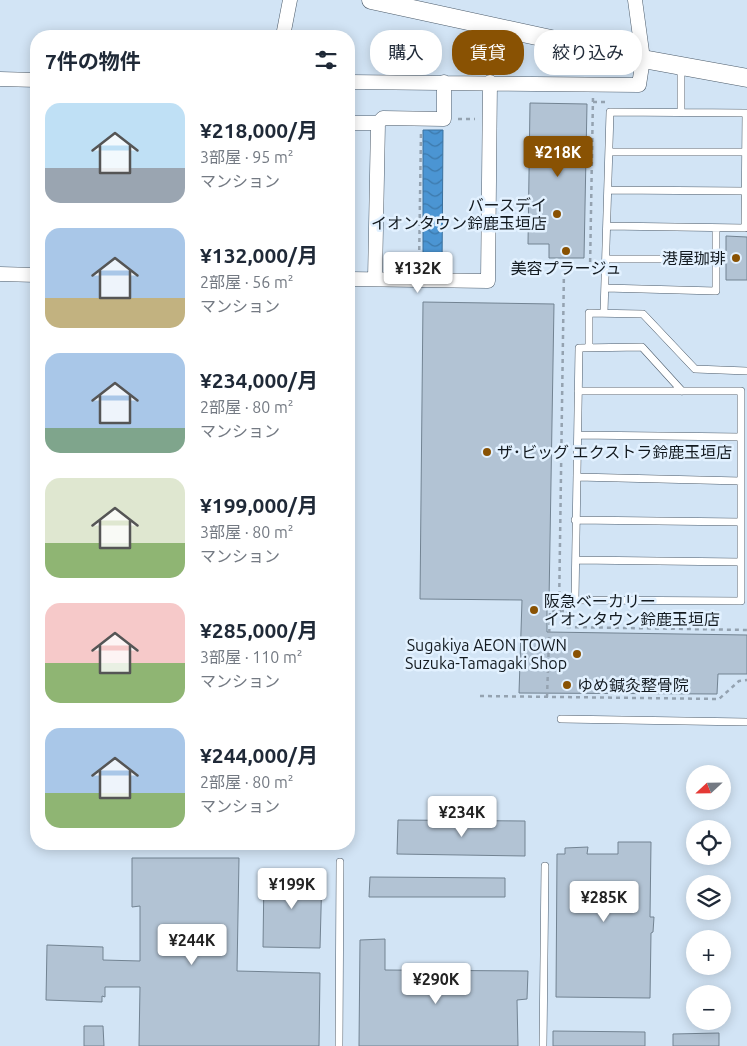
<!DOCTYPE html>
<html lang="ja">
<meta charset="utf-8">
<style>
:root{--surface:#fff;--page:#f2f2f3;--text:#1f2937;--muted:#747a83;--accent:#895203}
body{margin:0;font-family:Ubuntu,"Noto Sans JP",sans-serif;background:var(--page);color:var(--text);height:100vh;display:flex;flex-direction:column;font-size:19px;white-space:nowrap}
*{box-sizing:border-box;margin:0}
p{font-size:16px;color:var(--muted)}
.icon{flex:none;width:28px;height:28px;fill:none;stroke:currentColor;stroke-width:2;stroke-linecap:round;stroke-linejoin:round}
.map{position:relative;flex:1;overflow:hidden}
.side{position:absolute;left:30px;top:30px;width:325px;height:820px;display:flex;flex-direction:column;background:var(--surface);border-radius:20px;box-shadow:0 2px 12px #0003}
.side>*{flex:none}
.banner{position:absolute;left:370px;top:30px;width:301px;height:45px;display:flex;gap:10px}
.needle{width:32px;rotate:248deg}
.controls{position:absolute;left:686px;top:765px;display:grid;gap:10px}
.controls a{display:grid;place-items:center;width:45px;height:45px;border-radius:50%;background:var(--surface);box-shadow:0 2px 12px #0003;font-size:25px}
.price{position:absolute;translate:-50% -42px;padding:0 11px;border-radius:5px;background:#fff;color:#222;font-size:16px;line-height:32px;filter:drop-shadow(0 1px 2px #0008)}
.price::after{content:'';position:absolute;left:50%;top:30px;width:15px;height:11px;margin-left:-8px;background:inherit;clip-path:polygon(0 0,100% 0,50% 100%)}
.price.current{background:var(--accent);color:#fff}
ul{padding:0;list-style:none}
li{display:flex;align-items:center;gap:15px;height:125px;padding:0 15px}
li span{display:grid;place-items:center;flex:none;width:140px;height:100px;border-radius:15px;color:#555}
li>.icon{margin-inline-start:auto}
span .icon{width:60px;height:60px;fill:#fffc;stroke-width:1}
li b{font-size:21px}
h2{display:flex;justify-content:space-between;align-items:center;height:60px;padding:0 15px;font-size:21px}
.chip{padding:0 18px;border-radius:20px;background:var(--surface);box-shadow:0 2px 12px #0003;font-size:18px;line-height:45px}
.chip.current{background:var(--accent);color:#fff}
.map>svg:first-child{display:block}
.water{fill:url(#water-waves);stroke:#3a709d}
.building{fill:#b2c3d4;stroke:#728392}
.lines{fill:none;stroke-linecap:round;stroke-linejoin:round}
.service-casing{stroke:#4c5b6a;stroke-width:8}
.minor-casing{stroke:#4c5b6a;stroke-width:15}
.tertiary-casing{stroke:#4c5b6a;stroke-width:19}
.path{stroke:#94a2b0;stroke-width:2.5;stroke-dasharray:4 4;stroke-linecap:butt}
.service{stroke:#fff;stroke-width:7}
.minor{stroke:#fff;stroke-width:14}
.tertiary{stroke:#fff;stroke-width:18}
.poi-dot{fill:#895203;stroke:#e2f1ff;stroke-width:2}
.labels{text-anchor:middle;stroke-width:5;stroke-linejoin:round;paint-order:stroke}
.poi-label{font-size:16px;fill:#131a20;stroke:#e2f1ff;text-anchor:end}
</style>
<div class="map">
<svg width="747" height="1046" viewBox="0 0 747 1046">
<defs>
<pattern id="water-waves" width="16" height="10" patternUnits="userSpaceOnUse" patternTransform="scale(1.25)"><rect width="16" height="10" fill="#4b95d3"/><path d="M0 5q4-4 8 0t8 0" fill="none" stroke="#3d79ab"/></pattern>
</defs>
<rect width="100%" height="100%" fill="#d2e4f5"/>
<!-- water -->
<path class="water" d="M423,130H443L442,273H423Z"/>
<!-- building -->
<path class="building" d="M530,103L587,104L584,258H549V244H528Z
M726,236L747,237V280H726Z
M423,302L554,304L549,601H547V632L747,635V674H718L717,694L519,693L522,600L420,599Z
M398,820L525,821V856L397,854Z
M618,842H651L650,917H654L653,932L651,933L650,998L556,997L557,854H565V848L588,847L587,854H618Z
M132,858H239L237,971L320,973L319,1046H139L140,987H105V997L102,996V1002L46,1000L47,945L103,947V960L140,961V906L132,907Z
M264,873H322L320,948L263,947Z
M370,877L505,878V897H369Z
M385,939V970L528,971L527,999L517,1000L518,1046H359L360,940Z
M84,1026H103L104,1046H84Z
M553,1031L645,1032V1046H553Z
M719,1033V1046H673V1034Z"/>
<g class="lines">
<defs>
<path id="service" d="M681,113V67
M609,152H746
M608,190L745,191
M606,259H716
M605,288L716,291V228
M604,313C606,246 608,179 610,112L746,113L745,228L607,226
M589,348V313L643,314L695,369L747,371
M578,391H741V601L575,600L579,348L642,347L682,391
M578,435L741,437
M577,477L741,481
M575,520L741,522
M576,560L741,562
M561,719L747,722
M339,1046L340,862
M543,1046L545,866"/>
<path id="minor" d="M283,36L290,0
M0,79L36,80
M349,82L639,85L643,59L635,0
M349,123H378L383,118L444,119V82
M0,274L36,275
M349,279L488,281L490,82
M375,279L378,123"/>
<path id="tertiary" d="M371,0L643,59L747,78"/>
</defs>
<!-- service casing -->
<use href="#service" class="service-casing"/>
<!-- minor casing -->
<use href="#minor" class="minor-casing"/>
<!-- tertiary casing -->
<use href="#tertiary" class="tertiary-casing"/>
<!-- path -->
<path class="path" d="M593,102H605
M458,119H475
M419,266L421,131
M559,611L564,268L590,269L593,97
M480,696L719,699L739,681L747,680
M547,697L550,611H568L567,627L747,630"/>
<!-- service -->
<use href="#service" class="service"/>
<!-- minor -->
<use href="#minor" class="minor"/>
<!-- tertiary -->
<use href="#tertiary" class="tertiary"/>
</g>
<!-- markers -->
<g class="poi-dot">
<circle cx="557" cy="214" r="5"/>
<circle cx="566" cy="251" r="5"/>
<circle cx="736" cy="258" r="5"/>
<circle cx="487" cy="452" r="5"/>
<circle cx="534" cy="610" r="5"/>
<circle cx="577" cy="654" r="5"/>
<circle cx="567" cy="685" r="5"/>
</g>
<g class="labels">
<!-- poi labels -->
<g class="poi-label">
<text x="547" y="211">バースデイ<tspan x="547" dy="18">イオンタウン鈴鹿玉垣店</tspan></text>
<text x="726" y="264">港屋珈琲</text>
<text x="566" y="274" text-anchor="middle">美容プラージュ</text>
<text x="497" y="458" text-anchor="start">ザ･ビッグ エクストラ鈴鹿玉垣店</text>
<text x="544" y="607" text-anchor="start">阪急ベーカリー<tspan x="544" dy="18">イオンタウン鈴鹿玉垣店</tspan></text>
<text x="567" y="651">Sugakiya AEON TOWN<tspan x="567" dy="18">Suzuka-Tamagaki Shop</tspan></text>
<text x="577" y="691" text-anchor="start">ゆめ鍼灸整骨院</text>
</g>
</g>
</svg>
<div class="controls">
<a><svg class="needle" viewBox="-14 -14 28 28"><path d="M0-13l5 13h-10z" fill="#e53935"/><path d="M0 13l5-13h-10z" fill="#747a83"/></svg></a>
<a><svg class="icon" aria-label="locate" viewBox="0 0 24 24"><circle cx="12" cy="12" r="6"/><path d="M12 2v4M12 18v4M2 12h4M18 12h4"/></svg></a>
<a><svg class="icon" aria-label="layers" viewBox="0 0 24 24"><path d="M12 4l9 5-9 5-9-5zM3 14l9 5 9-5"/></svg></a>
<a>+</a>
<a>−</a>
</div>
<b class="price current" style="left:558px;top:178px">¥218K</b>
<b class="price" style="left:418px;top:294px">¥132K</b>
<b class="price" style="left:462px;top:838px">¥234K</b>
<b class="price" style="left:292px;top:910px">¥199K</b>
<b class="price" style="left:604px;top:923px">¥285K</b>
<b class="price" style="left:192px;top:966px">¥244K</b>
<b class="price" style="left:436px;top:1005px">¥290K</b>
<div class="banner">
<a class="chip">購入</a>
<a class="chip current">賃貸</a>
<a class="chip">絞り込み</a>
</div>
<section class="side">
<h2>7件の物件<svg class="icon" aria-label="filters" viewBox="0 0 24 24"><path d="M4 7h16M4 17h16"/><circle cx="9" cy="7" r="2"/><circle cx="15" cy="17" r="2"/></svg></h2>
<ul>
<li><span style="background:linear-gradient(#bfe0f5 65%,#9aa5b1 0)"><svg class="icon" aria-label="home" viewBox="0 0 24 24"><path d="M3 11l9-7 9 7M6 9v11h12V9"/></svg></span><div><b>¥218,000/月</b><p>3部屋 · 95 m²</p><p>マンション</p></div></li>
<li><span style="background:linear-gradient(#a9c7e8 70%,#c2b280 0)"><svg class="icon" aria-label="home" viewBox="0 0 24 24"><path d="M3 11l9-7 9 7M6 9v11h12V9"/></svg></span><div><b>¥132,000/月</b><p>2部屋 · 56 m²</p><p>マンション</p></div></li>
<li><span style="background:linear-gradient(#a9c7e8 75%,#7fa58c 0)"><svg class="icon" aria-label="home" viewBox="0 0 24 24"><path d="M3 11l9-7 9 7M6 9v11h12V9"/></svg></span><div><b>¥234,000/月</b><p>2部屋 · 80 m²</p><p>マンション</p></div></li>
<li><span style="background:linear-gradient(#dfe7d0 65%,#8fb573 0)"><svg class="icon" aria-label="home" viewBox="0 0 24 24"><path d="M3 11l9-7 9 7M6 9v11h12V9"/></svg></span><div><b>¥199,000/月</b><p>3部屋 · 80 m²</p><p>マンション</p></div></li>
<li><span style="background:linear-gradient(#f6c9c9 60%,#8fb573 0)"><svg class="icon" aria-label="home" viewBox="0 0 24 24"><path d="M3 11l9-7 9 7M6 9v11h12V9"/></svg></span><div><b>¥285,000/月</b><p>3部屋 · 110 m²</p><p>マンション</p></div></li>
<li><span style="background:linear-gradient(#a9c7e8 65%,#8fb573 0)"><svg class="icon" aria-label="home" viewBox="0 0 24 24"><path d="M3 11l9-7 9 7M6 9v11h12V9"/></svg></span><div><b>¥244,000/月</b><p>2部屋 · 80 m²</p><p>マンション</p></div></li>
</ul>
</section>
</div>
